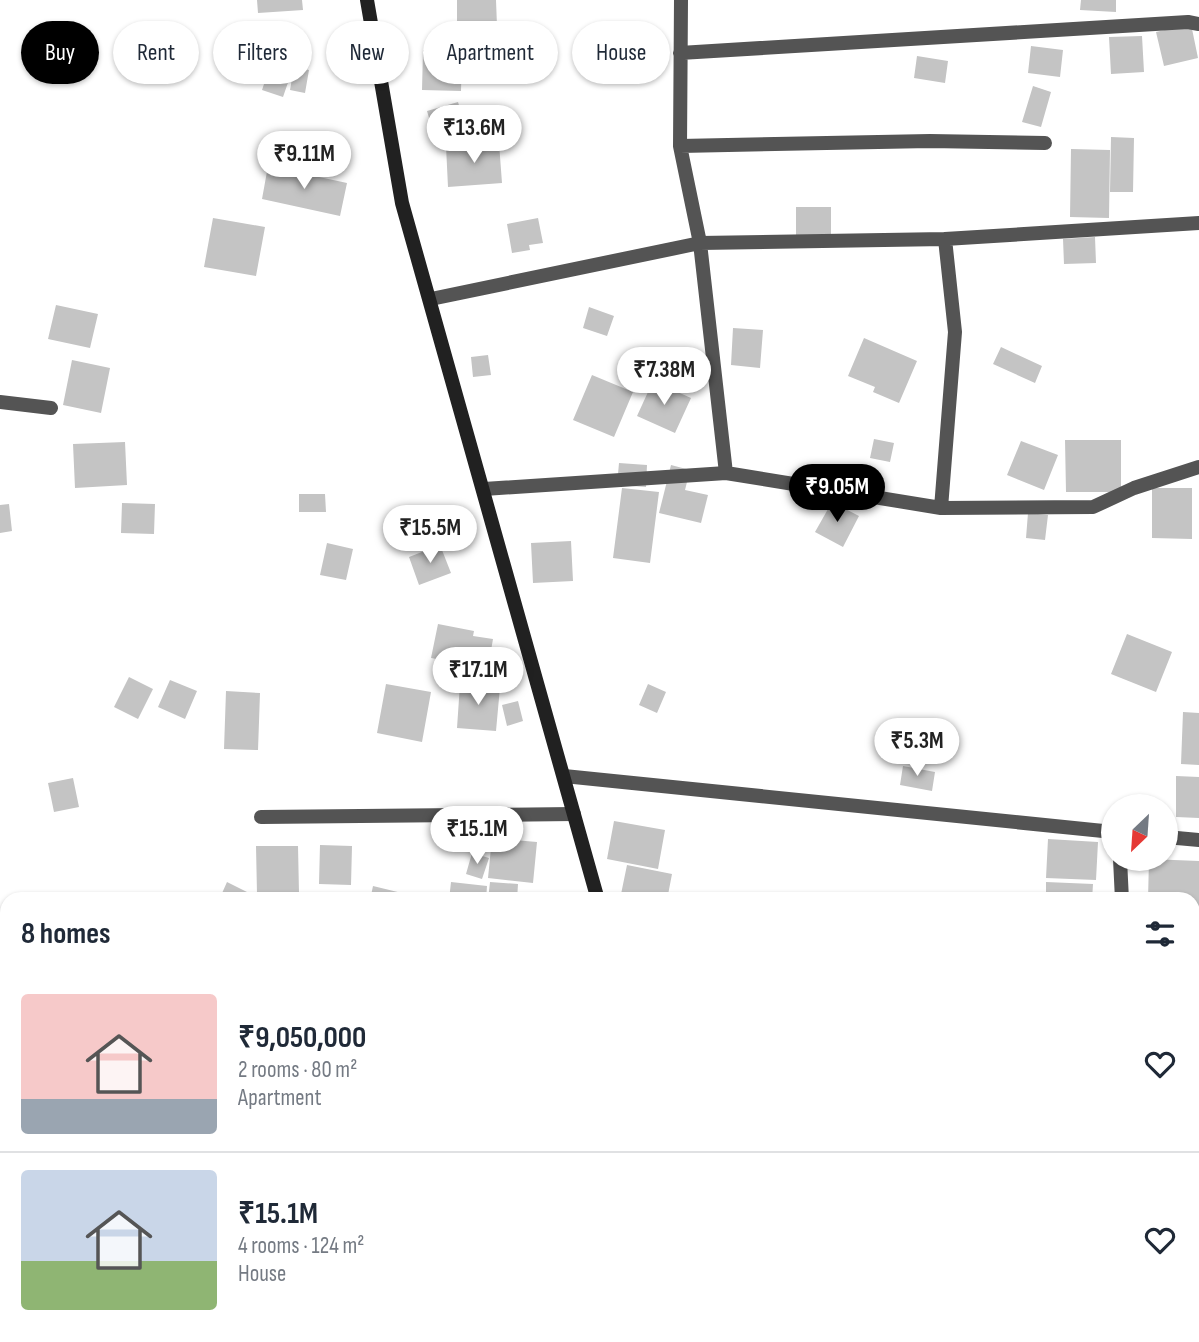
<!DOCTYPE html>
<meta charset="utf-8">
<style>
:root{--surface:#fff;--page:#f2f2f3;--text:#1f2937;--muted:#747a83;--line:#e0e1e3;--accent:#000}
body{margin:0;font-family:"Sofia Sans Condensed",sans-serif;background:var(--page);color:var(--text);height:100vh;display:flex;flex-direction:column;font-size:26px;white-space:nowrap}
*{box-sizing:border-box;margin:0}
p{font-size:23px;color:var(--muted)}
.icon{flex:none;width:38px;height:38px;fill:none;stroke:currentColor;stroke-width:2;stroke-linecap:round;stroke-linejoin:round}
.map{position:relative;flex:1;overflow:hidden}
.sheet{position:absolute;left:0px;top:892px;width:1200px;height:450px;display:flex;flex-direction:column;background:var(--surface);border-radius:21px 21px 0 0;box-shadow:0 2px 5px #0004}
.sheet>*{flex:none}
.banner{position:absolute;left:21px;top:21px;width:700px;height:63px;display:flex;gap:14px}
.needle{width:46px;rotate:205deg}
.buttons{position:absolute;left:1101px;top:794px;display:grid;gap:14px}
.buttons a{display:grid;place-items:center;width:77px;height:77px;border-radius:50%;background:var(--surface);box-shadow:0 2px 5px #0004;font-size:35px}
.price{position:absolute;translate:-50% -60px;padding:0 16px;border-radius:24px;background:#fff;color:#222;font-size:23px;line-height:46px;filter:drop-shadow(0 2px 4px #0008)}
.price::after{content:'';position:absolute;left:50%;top:42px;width:21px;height:16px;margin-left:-10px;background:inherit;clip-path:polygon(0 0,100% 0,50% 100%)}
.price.current{background:var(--accent);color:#fff}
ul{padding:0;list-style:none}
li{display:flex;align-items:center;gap:21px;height:175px;padding:0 21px}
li+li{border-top:2px solid var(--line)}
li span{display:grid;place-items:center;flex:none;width:196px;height:140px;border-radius:7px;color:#555}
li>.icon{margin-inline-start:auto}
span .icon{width:84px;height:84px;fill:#fffc;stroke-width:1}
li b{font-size:30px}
h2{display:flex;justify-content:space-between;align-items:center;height:84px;padding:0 21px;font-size:30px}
.tag{padding:0 24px;border-radius:32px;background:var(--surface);box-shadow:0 2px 5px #0004;font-size:24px;line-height:63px}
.tag.current{background:var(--accent);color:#fff}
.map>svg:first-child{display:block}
.building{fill:#c4c4c4}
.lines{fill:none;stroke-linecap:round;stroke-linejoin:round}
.street{stroke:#545454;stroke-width:14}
.secondary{stroke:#212121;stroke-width:14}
</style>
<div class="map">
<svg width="1199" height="1342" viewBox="0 0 1199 1342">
<rect width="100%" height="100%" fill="#fff"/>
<!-- building -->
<path class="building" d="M257,0H302L303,10L258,13Z
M457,0H496L497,26H457Z
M1081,0H1116V12L1080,10Z
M1191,24L1198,58L1164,66L1156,32Z
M1142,36L1144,72L1111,74L1109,37Z
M1031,46L1063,50L1060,77L1028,73Z
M423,50L462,51L461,91L422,90Z
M917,56L948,61L945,83L914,78Z
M271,63L292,71L283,97L262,90Z
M294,67L309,70L305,93L290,90Z
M1033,86L1051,92L1041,127L1022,122Z
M458,102L468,136L437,145L427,111Z
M1111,137L1134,138L1133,192H1110Z
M499,143L502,183L448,187L446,146Z
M1071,149L1110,150L1109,218L1070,217Z
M268,166L347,183L340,216L262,199Z
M796,207H831V235H796Z
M213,218L265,227L256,276L204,267Z
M538,218L543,243L529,245L530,250L512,253L507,224Z
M1095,237L1096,263L1064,264L1063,239Z
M56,305L98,314L90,348L48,339Z
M589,307L614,316L607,336L583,328Z
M733,328L763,330L760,368L731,365Z
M864,338L917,361L899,403L873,392L875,387L848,376Z
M1001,347L1042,366L1035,383L993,364Z
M488,355L491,375L473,377L471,357Z
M72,360L110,368L101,413L63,405Z
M592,375L633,392L614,437L573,420Z
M653,381L691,398L675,433L637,416Z
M874,439L894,443L890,462L870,458Z
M1065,440H1121V492H1066Z
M1021,441L1058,455L1044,490L1007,475Z
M125,442L127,485L75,488L73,444Z
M619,463L647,465L646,487L617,485Z
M671,465L690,470L685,490L708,495L701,523L659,513Z
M622,488L659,492L650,563L613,558Z
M1152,488H1192V539L1152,538Z
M299,494H325L326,512H299Z
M832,502L859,516L843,547L815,532Z
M122,503L155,504L154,534L121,533Z
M9,504L12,531L0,533V505Z
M1028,513L1048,515L1045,540L1026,538Z
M571,541L573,581L533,583L531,543Z
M327,543L353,549L346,580L320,575Z
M440,545L451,573L419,585L409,557Z
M438,624L474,631L473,636L493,639L488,668L431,658Z
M1127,634L1172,652L1156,692L1111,674Z
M129,677L153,689L138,719L114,707Z
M170,680L197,691L185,719L158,707Z
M386,684L431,692L422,742L377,733Z
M460,684L500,687L496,731L457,728Z
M648,684L666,692L657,713L639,705Z
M226,691L260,693L258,750L224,749Z
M518,701L523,721L507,726L502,705Z
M1183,712L1199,713V765L1181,764Z
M903,766L935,772L932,791L900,785Z
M1176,776L1199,777V818L1176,817Z
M73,778L79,807L54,812L48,783Z
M614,821L665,830L658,869L607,859Z
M492,838L537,842L533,883L488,878Z
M1048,839L1098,842L1096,880L1046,878Z
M320,845L352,846L351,885L319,884Z
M256,846H298L299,893L257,894Z
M472,853L489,858L482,879L466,874Z
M1149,859L1199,861V910H1194V900H1148Z
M627,865L672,874L667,900L620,899Z
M227,882L255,896L253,900H219Z
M451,882L487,886L486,900H449Z
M490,882L518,884L517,900H488Z
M1046,882L1093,884L1092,900H1046Z
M373,886L410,895L409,900H370Z
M1194,929H1199V971H1194Z
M1194,979H1199V1018H1194Z
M1194,1088H1198L1199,1127H1194Z
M1194,1134H1199V1167H1194Z
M1194,1240H1199V1290H1194Z
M1194,1322L1199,1323V1342H1187L1188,1335H1194Z
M22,1335H54L51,1342H36Z
M83,1335H121L120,1342H82Z
M598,1335H619L618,1342H597Z
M1046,1335H1099V1342H1047Z
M1146,1335H1179V1342H1146Z"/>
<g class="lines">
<!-- street -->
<path class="street" d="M681,0L680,146L700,243L945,239L1199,223
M680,53L1188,22L1199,24
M680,146L930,141L1045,143
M431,299L700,243L726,473L484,489
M0,402L51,408
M726,473L941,508L1093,507L1134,488L1199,467
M941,508L955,332L945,239
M564,776L1113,832
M261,817L574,814
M1166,837L1199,840
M1120,859L1122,900
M0,1256L7,1255
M1194,1308L1199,1309"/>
<!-- secondary -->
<path class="secondary" d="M367,0L402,203L598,900
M717,1335L718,1342"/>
</g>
</svg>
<div class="buttons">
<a><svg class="needle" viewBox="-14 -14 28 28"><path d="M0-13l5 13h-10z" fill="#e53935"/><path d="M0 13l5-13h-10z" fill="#747a83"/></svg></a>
</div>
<b class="price" style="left:474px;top:165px">₹13.6M</b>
<b class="price" style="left:304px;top:191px">₹9.11M</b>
<b class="price" style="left:664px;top:407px">₹7.38M</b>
<b class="price current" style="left:837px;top:524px">₹9.05M</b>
<b class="price" style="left:430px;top:565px">₹15.5M</b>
<b class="price" style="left:478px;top:707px">₹17.1M</b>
<b class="price" style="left:917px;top:778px">₹5.3M</b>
<b class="price" style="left:477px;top:866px">₹15.1M</b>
<div class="banner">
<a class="tag current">Buy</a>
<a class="tag">Rent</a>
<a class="tag">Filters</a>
<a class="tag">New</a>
<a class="tag">Apartment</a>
<a class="tag">House</a>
</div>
<section class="sheet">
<h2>8 homes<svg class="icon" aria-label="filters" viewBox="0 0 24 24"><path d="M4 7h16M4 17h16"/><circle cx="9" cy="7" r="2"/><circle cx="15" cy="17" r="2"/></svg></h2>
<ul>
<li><span style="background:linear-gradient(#f6c9c9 75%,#9aa5b1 0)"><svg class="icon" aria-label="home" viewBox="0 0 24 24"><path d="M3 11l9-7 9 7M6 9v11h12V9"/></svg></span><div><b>₹9,050,000</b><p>2 rooms · 80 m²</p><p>Apartment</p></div><svg class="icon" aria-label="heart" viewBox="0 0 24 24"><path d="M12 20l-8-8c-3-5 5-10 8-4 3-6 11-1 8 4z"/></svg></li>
<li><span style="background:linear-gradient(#c9d6e8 65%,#8fb573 0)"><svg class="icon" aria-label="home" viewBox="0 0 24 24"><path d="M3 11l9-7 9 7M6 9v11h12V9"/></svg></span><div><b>₹15.1M</b><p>4 rooms · 124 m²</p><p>House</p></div><svg class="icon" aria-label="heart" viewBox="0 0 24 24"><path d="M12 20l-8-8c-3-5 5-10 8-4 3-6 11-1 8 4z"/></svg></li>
</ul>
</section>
</div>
